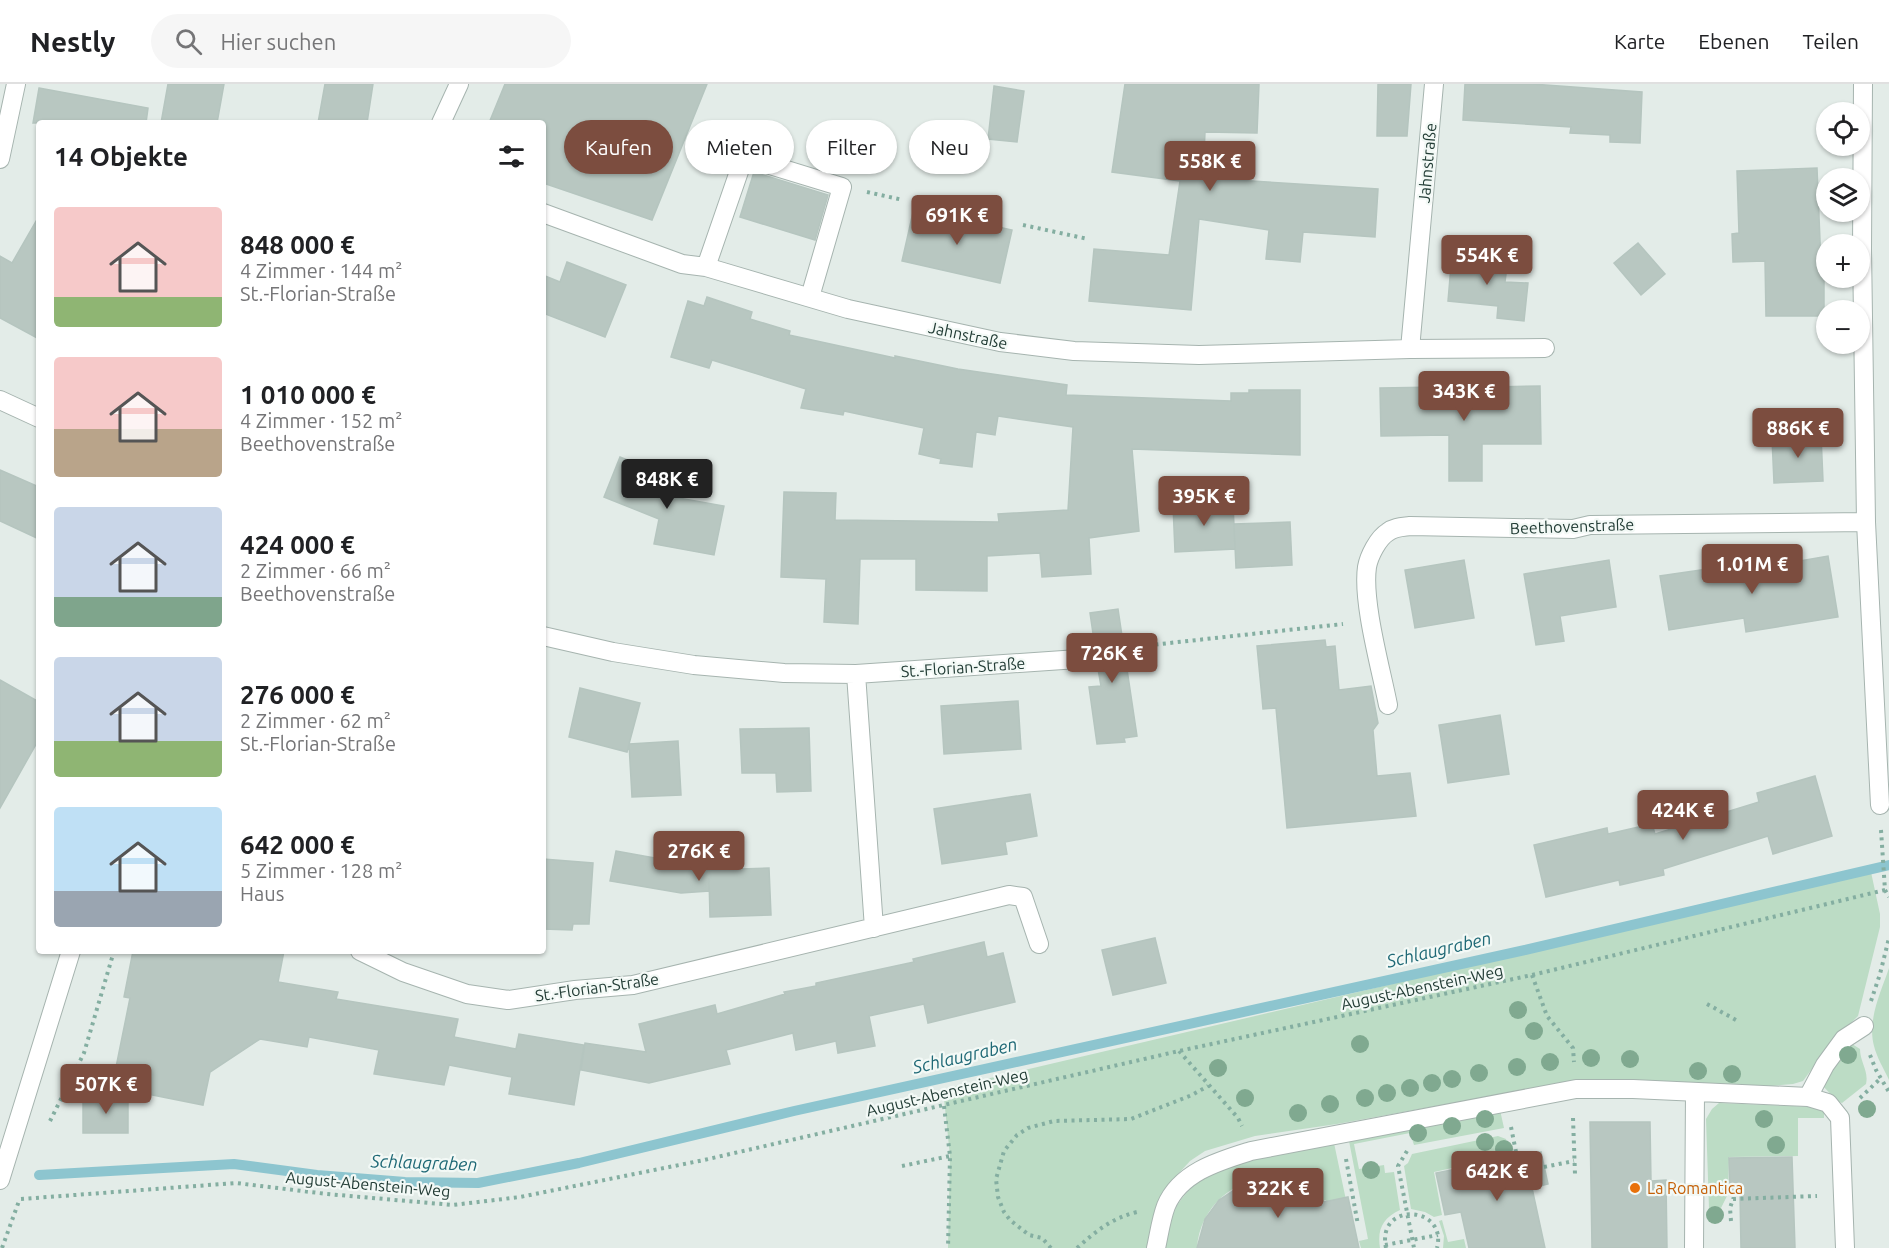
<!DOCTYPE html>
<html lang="de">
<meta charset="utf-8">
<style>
:root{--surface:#fff;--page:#f6f6f6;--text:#202124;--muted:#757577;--line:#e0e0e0;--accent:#7c4d3f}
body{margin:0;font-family:Ubuntu,sans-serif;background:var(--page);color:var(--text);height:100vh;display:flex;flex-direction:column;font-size:22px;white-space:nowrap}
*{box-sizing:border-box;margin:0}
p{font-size:20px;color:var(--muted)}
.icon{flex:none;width:33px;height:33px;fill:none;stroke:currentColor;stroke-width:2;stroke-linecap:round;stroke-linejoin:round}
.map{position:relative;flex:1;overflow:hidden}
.side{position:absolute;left:36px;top:36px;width:510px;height:834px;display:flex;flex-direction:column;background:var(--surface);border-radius:6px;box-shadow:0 2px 4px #0004}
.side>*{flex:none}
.guide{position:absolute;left:564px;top:36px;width:570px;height:54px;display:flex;gap:12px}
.tools{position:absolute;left:1816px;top:18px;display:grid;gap:12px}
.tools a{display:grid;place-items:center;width:54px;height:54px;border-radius:50%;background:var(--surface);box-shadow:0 2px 4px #0004;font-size:30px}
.price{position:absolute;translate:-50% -51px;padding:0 14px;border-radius:6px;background:var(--accent);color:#fff;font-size:20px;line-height:39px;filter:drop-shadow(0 2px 3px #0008)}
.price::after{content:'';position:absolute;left:50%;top:36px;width:18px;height:14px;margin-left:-9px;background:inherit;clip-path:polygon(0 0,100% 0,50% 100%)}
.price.active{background:#222;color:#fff}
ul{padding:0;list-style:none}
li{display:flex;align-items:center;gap:18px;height:150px;padding:0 18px}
li span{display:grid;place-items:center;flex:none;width:168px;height:120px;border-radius:6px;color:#555}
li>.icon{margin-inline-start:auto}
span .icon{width:72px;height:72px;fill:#fffc;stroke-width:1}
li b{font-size:26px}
h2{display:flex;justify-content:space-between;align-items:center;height:72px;padding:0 18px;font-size:26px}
.pill{padding:0 21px;border-radius:27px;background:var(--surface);box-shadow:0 2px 4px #0004;font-size:21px;line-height:54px}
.pill.active{background:var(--accent);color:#fff}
header{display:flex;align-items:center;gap:36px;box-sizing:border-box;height:84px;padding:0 30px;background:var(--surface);border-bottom:2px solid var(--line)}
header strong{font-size:28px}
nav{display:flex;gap:33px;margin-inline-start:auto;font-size:21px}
.search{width:420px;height:54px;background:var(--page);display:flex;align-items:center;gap:15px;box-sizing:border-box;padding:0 21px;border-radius:33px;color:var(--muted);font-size:22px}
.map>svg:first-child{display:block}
.green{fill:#bcdcc5}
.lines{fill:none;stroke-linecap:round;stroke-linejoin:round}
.stream{stroke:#8dc5cf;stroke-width:10}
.building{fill:#b8c7c1;stroke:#b5c5bf;stroke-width:1.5}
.minor-casing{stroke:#a6b4af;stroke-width:20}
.path{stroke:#84aea1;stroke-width:4;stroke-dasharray:3 4.5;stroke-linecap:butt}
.minor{stroke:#fff;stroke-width:18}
.tree{fill:#80a990}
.food-dot{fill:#e8710a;stroke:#f3f9f6;stroke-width:2}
.labels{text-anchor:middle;stroke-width:4.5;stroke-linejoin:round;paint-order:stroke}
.street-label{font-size:16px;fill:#233d36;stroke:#f3f9f6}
.food-label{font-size:16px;fill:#c56008;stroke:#f3f9f6;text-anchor:start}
.water-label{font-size:18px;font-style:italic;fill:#1f6976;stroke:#f3f9f6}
</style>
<header>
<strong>Nestly</strong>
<div class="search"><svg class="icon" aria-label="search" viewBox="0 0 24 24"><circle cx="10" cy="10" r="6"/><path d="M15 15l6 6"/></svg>Hier suchen</div>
<nav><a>Karte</a><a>Ebenen</a><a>Teilen</a></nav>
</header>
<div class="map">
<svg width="1889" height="1164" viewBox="0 0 1889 1164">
<rect width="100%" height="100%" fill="#e3ece8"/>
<!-- green -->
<path class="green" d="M1871,788L1880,830V843L1858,932L1831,959L1803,997L1793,1000L1759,1003L1592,996L1575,997L1337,1040L1255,1052L1205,1067L1190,1077L1168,1101L1160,1115L1149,1164H948L950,1072L943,1005Z
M1889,884V996C1884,985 1877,974 1874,962C1867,936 1881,908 1889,884Z
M1852,960L1860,965C1860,978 1869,987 1866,1000L1842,1019L1837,1017L1822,1001L1845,961Z
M1719,1019L1818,1023L1824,1028V1034H1798V1072L1729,1073L1728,1110L1721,1124L1709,1125L1706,1035L1712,1025Z
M1500,1026L1504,1044L1414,1061L1410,1049L1354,1060L1359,1085L1384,1081L1385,1089L1394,1088L1400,1126C1383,1134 1377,1145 1380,1164H1361L1359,1157L1368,1155L1349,1057Z
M1498,1052L1506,1055L1511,1074L1493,1075L1434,1088L1442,1131L1434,1133L1425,1128L1411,1125L1404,1082L1408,1079L1412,1070Z
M1334,1059L1346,1116L1330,1119L1325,1116L1323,1117C1280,1068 1201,1101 1197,1164H1164C1167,1152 1169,1139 1174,1128C1200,1072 1282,1068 1334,1059Z
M1442,1136L1448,1158L1464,1155L1466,1164H1443L1444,1152L1439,1137Z"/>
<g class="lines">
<!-- stream -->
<path class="stream" d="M39,1091L234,1080L317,1091L405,1098L478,1099L579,1079L794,1027L1525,866L1889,781"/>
</g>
<!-- building -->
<path class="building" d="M168,0H224L217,39H161Z
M325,0H373L367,39H318Z
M505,0H707L652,136L543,99V39H489Z
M1125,0H1259L1257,49L1205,48L1203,94L1378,105L1375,153L1303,148L1300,178L1266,175L1269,146L1199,135L1191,226L1089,217L1094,165L1169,171L1180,97L1112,88Z
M1378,0H1411L1407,52H1377Z
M1465,0H1532L1642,8L1640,59L1610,58V51L1570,49L1571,43L1463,36Z
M994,2L1024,7L1017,58L988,55Z
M39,4L148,24L146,39H33Z
M1817,84L1821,181H1824V232H1766L1765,177L1733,178L1732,150L1739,149L1737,87Z
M754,88L828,111L815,156L740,133Z
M914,124L1012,146L1000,199L902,177Z
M39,132V255L0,234V172L12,179Z
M1638,159L1665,190L1641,211L1614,179Z
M1452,170L1508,175L1505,198L1528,199L1524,237L1497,234L1498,222L1448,217Z
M567,178L626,201L605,253L543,229V191L560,198Z
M707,213L752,228L750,235L790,247L789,251L895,274V272L958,285L1067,301L1066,311L1231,317V309H1249V306H1300V371L1132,365L1139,447L1089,454L1091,490L1042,493L1040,469L987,472V507L916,506V475H860L858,540L824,538L826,495L781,493L784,408L836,409L835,436L999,438L998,430L1068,426L1073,343L998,332L995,351L976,348L972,383L940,379L941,375L919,370L924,344L844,327L843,331L801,324L806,305L712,276L709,284L671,273L688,217L704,222Z
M1540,302L1541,360H1482V397H1449V351L1381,352L1380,304L1438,303V316L1493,315V303Z
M1821,351L1823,397L1774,399L1772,354Z
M620,373L654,387L645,408L724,422L714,471L654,460L659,435L604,413Z
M0,386L39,403V455L0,437Z
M1233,419L1235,465L1175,468L1173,421Z
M1290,438L1292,481L1236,484L1234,440Z
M1828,472L1838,533L1746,548L1744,534L1669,546L1660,492L1776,475V481Z
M1464,476L1474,534L1415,544L1405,486Z
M1609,476L1616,523L1560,532L1564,557L1536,561L1524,490Z
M1118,525L1137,652L1124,654L1125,658L1097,660L1089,603L1101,602L1098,585L1113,583L1117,578L1118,573L1116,566L1111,563H1095L1090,529Z
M1325,556L1326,563L1335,562L1339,606L1371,602L1378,639L1373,646L1377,692L1410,689L1416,732L1287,744L1276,624L1263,625L1257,562Z
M0,596L39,618V655L0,724Z
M580,604L640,619L629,660L678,657L681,711L632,713L629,660L627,668L569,653Z
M1018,617L1021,665L944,670L941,622Z
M1500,631L1509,690L1448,699L1439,641Z
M809,644L811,707L777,708L776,689H742L740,645Z
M1815,692L1832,752L1773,770L1768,752L1663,785L1664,791L1620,801L1619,796L1546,813L1534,761L1607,744L1608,750L1652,740L1655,750L1759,718L1757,709Z
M1030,710L1037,752L1005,758L1007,770L942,780L934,725Z
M616,767L677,778L676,770L708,769V786L769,784L771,831L710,833L709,794V807L681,809L610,797Z
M543,775L593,779L589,840H573L572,846L543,845Z
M1155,854L1166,899L1113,911L1102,866Z
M984,858L987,873L1003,869L1015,918L928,939L924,920L869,932L875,962L838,969L836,957L796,966L793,949L726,966L730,980L649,999L581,986L585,959L646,968L639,940L715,921L717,930L785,910L784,908L816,902V899L914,878L913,875Z
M133,867H284L278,898L338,908L336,915L458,935L454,953L516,965L519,950L584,961L574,1021L509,1010L512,993L449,981L444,1001L374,990L379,966L309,953L307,963L260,955L210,988L203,1021L112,1003L130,914L124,913Z
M128,1013V1049H83V1014Z
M1590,1038H1650L1651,1097L1666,1096L1667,1164H1592Z
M1541,1068L1548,1100L1532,1104L1545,1164H1469L1461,1128L1445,1131L1436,1089Z
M1792,1073L1795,1164H1741L1740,1110H1730L1729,1074Z
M1273,1095L1296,1100L1324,1118L1348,1113L1359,1164H1197L1205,1135L1219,1116L1239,1103L1250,1098Z"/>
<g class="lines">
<defs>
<path id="minor" d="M1863,0L1862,165L1866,438L1880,721
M441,39L459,0
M0,75L16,0
M543,129L682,180L706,183L848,225L1000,258L1074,267L1199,271L1410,265L1545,264
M706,183L744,73L842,103L810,213
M1410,265L1434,0
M0,316L39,334
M543,552L613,568L694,581L784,589L856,590L1107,573
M856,590L874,844
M1388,621C1381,585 1362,518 1367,483C1369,472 1378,454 1388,448C1394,443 1403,443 1410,442L1573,445L1590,441L1866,438
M360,867L403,888L467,910L508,916L575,906L633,901L1009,811L1023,813L1039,860
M1808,1013L1828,1019L1840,1034L1845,1164
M0,1096L71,867
M1156,1164C1159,1151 1161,1135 1166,1122C1180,1088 1219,1077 1251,1067L1576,1005H1633L1808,1013L1825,981L1844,955L1864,942
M1694,1164L1695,1008"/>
</defs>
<!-- minor casing -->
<use href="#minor" class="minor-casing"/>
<!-- path -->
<path class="path" d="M867,108L903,116
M1023,141L1088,155
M1133,563L1343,540
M1881,746L1885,806L1889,813
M1532,891L1547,932L1573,964L1574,978
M1871,917L1880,890L1889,854
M1707,920L1736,936
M1179,967L1238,1034L1242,1042
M1870,971L1876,986L1889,1008
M1860,1014L1881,994
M944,1022L950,1072L948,1164
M1573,1034L1575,1090
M50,1037L84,969L114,867
M1511,1043L1520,1088
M1407,1067L1398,1082L1414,1164
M1346,1075L1358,1141
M902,1082L950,1072
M1544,1083L1574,1077
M21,1115L236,1099L327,1110L453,1121L520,1113L704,1076L1179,967L1532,891L1889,805
M1731,1137L1730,1124L1733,1115L1817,1112
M1385,1161L1438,1151
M2,1164L19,1117
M1051,1164L1042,1154L1029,1151L1010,1136L1004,1128L998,1113L996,1095L1004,1067L1017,1051L1028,1044L1054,1037L1131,1035L1192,1011L1208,1002
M1077,1164C1096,1147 1112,1134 1137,1128
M1386,1164C1376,1117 1448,1121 1437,1164"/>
<!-- minor -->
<use href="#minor" class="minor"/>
</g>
<!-- trees -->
<g class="tree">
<circle cx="1518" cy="926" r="9"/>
<circle cx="1534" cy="947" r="9"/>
<circle cx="1360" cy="960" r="9"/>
<circle cx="1848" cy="971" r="9"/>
<circle cx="1591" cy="974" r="9"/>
<circle cx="1630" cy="975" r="9"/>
<circle cx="1550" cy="978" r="9"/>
<circle cx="1517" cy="983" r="9"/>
<circle cx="1218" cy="984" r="9"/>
<circle cx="1698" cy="987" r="9"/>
<circle cx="1479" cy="989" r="9"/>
<circle cx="1732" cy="990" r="9"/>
<circle cx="1452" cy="995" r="9"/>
<circle cx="1432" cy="999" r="9"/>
<circle cx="1410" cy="1004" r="9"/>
<circle cx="1387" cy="1009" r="9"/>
<circle cx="1245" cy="1014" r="9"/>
<circle cx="1365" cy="1014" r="9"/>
<circle cx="1330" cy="1020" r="9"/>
<circle cx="1867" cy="1025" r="9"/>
<circle cx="1298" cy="1029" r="9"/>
<circle cx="1485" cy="1035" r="9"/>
<circle cx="1764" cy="1035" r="9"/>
<circle cx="1452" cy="1042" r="9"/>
<circle cx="1418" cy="1049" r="9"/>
<circle cx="1485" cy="1058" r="9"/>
<circle cx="1776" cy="1061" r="9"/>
<circle cx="1504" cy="1065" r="9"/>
<circle cx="1371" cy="1086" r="9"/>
<circle cx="1715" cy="1131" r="9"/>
</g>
<!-- markers -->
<circle class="food-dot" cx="1635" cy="1104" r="6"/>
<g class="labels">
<!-- street labels -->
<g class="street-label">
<text transform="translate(1427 79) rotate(-85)" y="6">Jahnstraße</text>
<text transform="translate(968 251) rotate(12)" y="6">Jahnstraße</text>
<text transform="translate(1572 442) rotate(-2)" y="6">Beethovenstraße</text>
<text transform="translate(963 583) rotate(-4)" y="6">St.-Florian-Straße</text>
<text transform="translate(597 903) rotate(-8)" y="6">St.-Florian-Straße</text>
<text transform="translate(1422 903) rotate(-12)" y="6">August-Abenstein-Weg</text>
<text transform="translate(947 1008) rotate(-13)" y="6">August-Abenstein-Weg</text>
<text transform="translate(368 1100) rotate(5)" y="6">August-Abenstein-Weg</text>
</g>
<!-- food labels -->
<g class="food-label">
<text x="1647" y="1110">La Romantica</text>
</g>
<!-- water labels -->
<g class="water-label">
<text transform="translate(1439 866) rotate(-13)" y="6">Schlaugraben</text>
<text transform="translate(965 972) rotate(-13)" y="6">Schlaugraben</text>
<text transform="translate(424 1079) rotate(2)" y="6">Schlaugraben</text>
</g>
</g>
</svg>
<div class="tools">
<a><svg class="icon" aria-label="locate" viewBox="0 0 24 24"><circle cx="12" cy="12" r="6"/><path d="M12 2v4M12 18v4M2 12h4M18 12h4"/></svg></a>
<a><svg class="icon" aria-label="layers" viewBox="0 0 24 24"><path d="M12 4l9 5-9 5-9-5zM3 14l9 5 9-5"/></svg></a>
<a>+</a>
<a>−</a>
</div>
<b class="price" style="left:1210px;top:108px">558K €</b>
<b class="price" style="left:957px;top:162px">691K €</b>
<b class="price" style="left:1487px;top:202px">554K €</b>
<b class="price" style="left:1464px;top:338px">343K €</b>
<b class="price" style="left:1798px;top:375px">886K €</b>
<b class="price active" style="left:667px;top:426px">848K €</b>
<b class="price" style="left:1204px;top:443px">395K €</b>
<b class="price" style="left:1752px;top:511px">1.01M €</b>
<b class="price" style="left:1112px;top:600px">726K €</b>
<b class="price" style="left:1683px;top:757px">424K €</b>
<b class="price" style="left:699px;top:798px">276K €</b>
<b class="price" style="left:106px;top:1031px">507K €</b>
<b class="price" style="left:1497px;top:1118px">642K €</b>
<b class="price" style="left:1278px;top:1135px">322K €</b>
<div class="guide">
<a class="pill active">Kaufen</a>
<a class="pill">Mieten</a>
<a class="pill">Filter</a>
<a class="pill">Neu</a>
</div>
<section class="side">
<h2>14 Objekte<svg class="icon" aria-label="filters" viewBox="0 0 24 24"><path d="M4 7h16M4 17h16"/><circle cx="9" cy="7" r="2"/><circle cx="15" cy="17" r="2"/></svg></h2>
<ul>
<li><span style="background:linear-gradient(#f6c9c9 75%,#8fb573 0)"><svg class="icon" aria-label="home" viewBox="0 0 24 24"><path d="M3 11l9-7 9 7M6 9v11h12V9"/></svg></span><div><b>848 000 €</b><p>4 Zimmer · 144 m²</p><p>St.-Florian-Straße</p></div></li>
<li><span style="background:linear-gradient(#f6c9c9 60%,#b9a48a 0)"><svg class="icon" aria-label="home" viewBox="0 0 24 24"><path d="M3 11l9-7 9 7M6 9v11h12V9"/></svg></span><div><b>1 010 000 €</b><p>4 Zimmer · 152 m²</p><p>Beethovenstraße</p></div></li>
<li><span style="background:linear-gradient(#c9d6e8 75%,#7fa58c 0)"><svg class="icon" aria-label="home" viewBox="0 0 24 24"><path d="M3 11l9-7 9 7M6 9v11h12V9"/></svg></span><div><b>424 000 €</b><p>2 Zimmer · 66 m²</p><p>Beethovenstraße</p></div></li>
<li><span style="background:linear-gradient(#c9d6e8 70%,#8fb573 0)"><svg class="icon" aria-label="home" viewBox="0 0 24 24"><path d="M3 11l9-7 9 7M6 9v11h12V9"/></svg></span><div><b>276 000 €</b><p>2 Zimmer · 62 m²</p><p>St.-Florian-Straße</p></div></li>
<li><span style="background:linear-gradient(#bfe0f5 70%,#9aa5b1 0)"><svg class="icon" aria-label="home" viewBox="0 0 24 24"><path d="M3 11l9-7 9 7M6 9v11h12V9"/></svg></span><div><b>642 000 €</b><p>5 Zimmer · 128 m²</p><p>Haus</p></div></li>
</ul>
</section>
</div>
